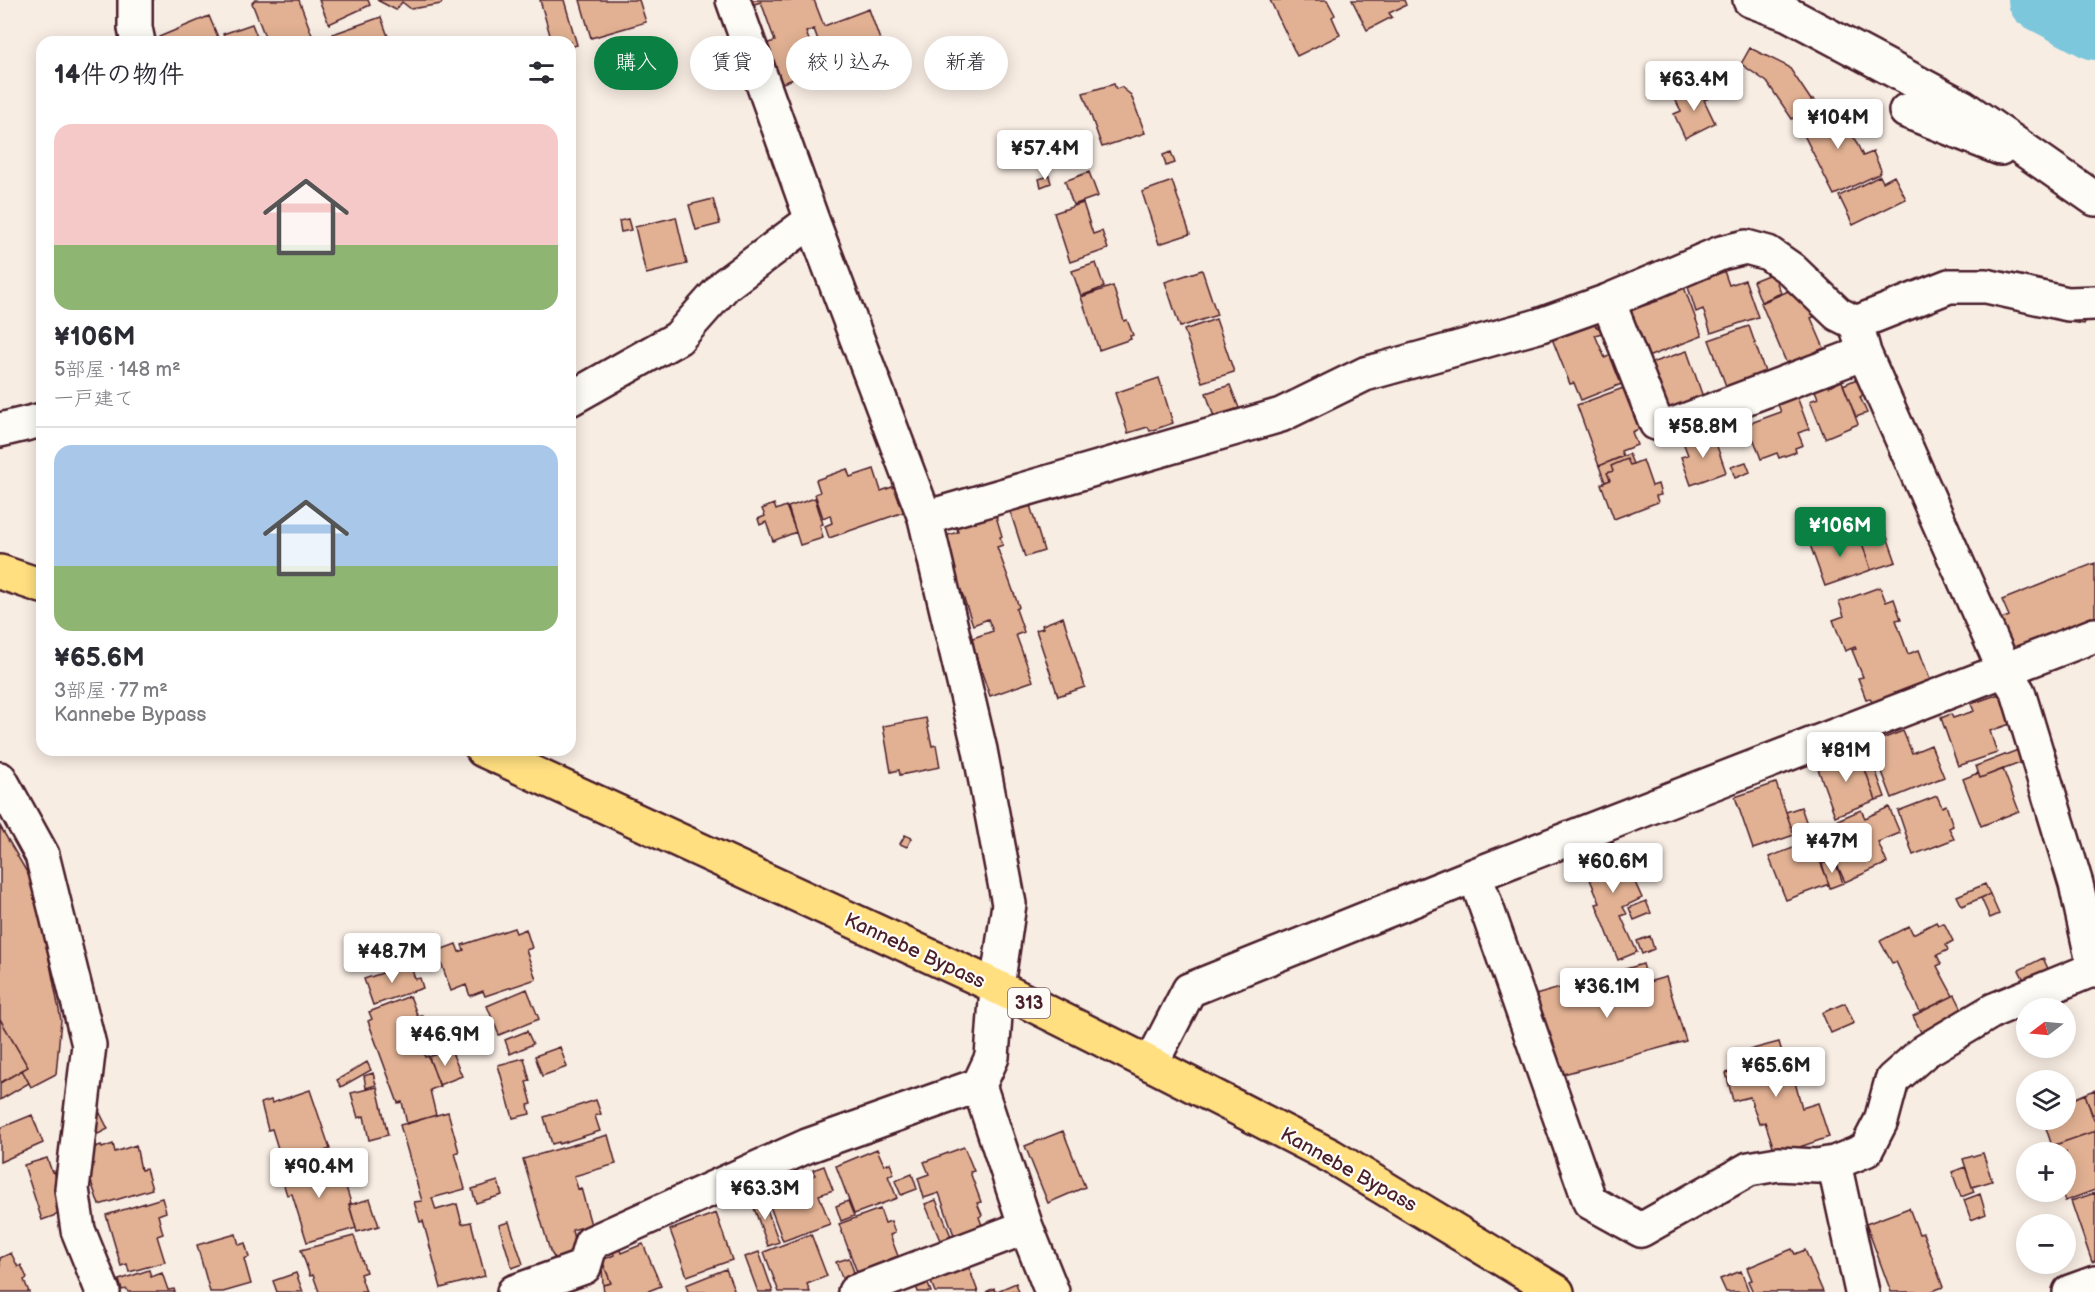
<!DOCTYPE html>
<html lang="ja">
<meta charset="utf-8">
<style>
:root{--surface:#fff;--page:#f2f2f3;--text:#2b2b33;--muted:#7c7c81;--line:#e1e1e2;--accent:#0b8043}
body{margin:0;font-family:"Balsamiq Sans","Klee One",sans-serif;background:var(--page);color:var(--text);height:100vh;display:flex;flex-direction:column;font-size:22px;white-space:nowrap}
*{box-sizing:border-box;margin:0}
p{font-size:20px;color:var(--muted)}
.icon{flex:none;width:33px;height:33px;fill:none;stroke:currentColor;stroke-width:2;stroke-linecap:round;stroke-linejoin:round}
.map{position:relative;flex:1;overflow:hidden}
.side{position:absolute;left:36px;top:36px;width:540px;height:720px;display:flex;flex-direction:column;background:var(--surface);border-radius:18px;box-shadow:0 3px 15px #0003}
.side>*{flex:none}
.guide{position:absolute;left:594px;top:36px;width:570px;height:54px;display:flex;gap:12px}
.needle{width:39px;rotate:254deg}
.controls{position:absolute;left:2016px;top:998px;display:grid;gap:12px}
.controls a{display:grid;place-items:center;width:60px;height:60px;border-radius:50%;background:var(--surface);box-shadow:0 3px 15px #0003;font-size:30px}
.price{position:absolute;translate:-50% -51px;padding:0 14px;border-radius:6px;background:#fff;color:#222;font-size:20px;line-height:39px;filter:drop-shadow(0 2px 3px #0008)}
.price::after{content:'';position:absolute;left:50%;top:36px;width:18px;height:14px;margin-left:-9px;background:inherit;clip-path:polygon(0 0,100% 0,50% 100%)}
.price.active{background:var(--accent);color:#fff}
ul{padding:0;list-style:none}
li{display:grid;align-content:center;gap:12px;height:318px;padding:0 18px}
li+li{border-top:2px solid var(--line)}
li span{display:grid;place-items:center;height:186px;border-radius:18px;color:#555}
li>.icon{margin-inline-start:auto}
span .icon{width:108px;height:108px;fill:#fffc;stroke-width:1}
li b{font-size:26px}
h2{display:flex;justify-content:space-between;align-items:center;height:72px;padding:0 18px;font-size:26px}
.pill{padding:0 21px;border-radius:27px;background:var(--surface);box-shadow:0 3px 15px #0003;font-size:21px;line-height:54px}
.pill.active{background:var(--accent);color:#fff}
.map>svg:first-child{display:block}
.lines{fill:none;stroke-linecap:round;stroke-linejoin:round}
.river{stroke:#7dc7dd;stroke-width:60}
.building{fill:#e2b193;stroke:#4a1f2b;stroke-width:1.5}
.minor-casing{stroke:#4a1f2b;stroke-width:38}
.highway-casing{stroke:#4a1f2b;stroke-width:38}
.minor{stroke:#fdfcf7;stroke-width:33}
.highway{stroke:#ffdf80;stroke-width:33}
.labels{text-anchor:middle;stroke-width:4.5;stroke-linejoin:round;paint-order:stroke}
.shield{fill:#fdfcf7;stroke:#806168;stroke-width:1.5}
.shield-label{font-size:18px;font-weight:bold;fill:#4a1f2b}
.street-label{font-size:20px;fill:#4a1f2b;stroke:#fdfcf7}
</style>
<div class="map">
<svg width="2095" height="1292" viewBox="0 0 2095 1292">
<rect width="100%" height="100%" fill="#f8ede3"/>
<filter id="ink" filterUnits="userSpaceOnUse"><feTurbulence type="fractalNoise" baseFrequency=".0167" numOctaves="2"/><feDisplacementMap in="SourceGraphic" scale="12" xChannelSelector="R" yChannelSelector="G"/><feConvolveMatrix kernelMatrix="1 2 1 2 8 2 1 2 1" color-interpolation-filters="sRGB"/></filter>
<g filter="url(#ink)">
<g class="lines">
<!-- river -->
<path class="river" d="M2038,0L2095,30"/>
</g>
<!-- building -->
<path class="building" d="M255,0H299L312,35L292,42H267L252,3Z
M319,0H368L370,5L329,24Z
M443,0L441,4L411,9L402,2L396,10L377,0Z
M540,0H564L577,45L570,47V42H552Z
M580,0H639L646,22L591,38Z
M749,0H814L824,26L869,9L883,48L828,68L814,29L806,32L820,69L780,84L765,44L775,41L761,2L751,5Z
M1270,0H1327L1335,15L1332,17L1340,35L1297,56Z
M1352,0H1404L1406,5L1389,13L1392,17L1367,30Z
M209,16L220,42H160L159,37Z
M381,17L390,42H336L333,34Z
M252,24L259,42H226L223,34Z
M1750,48L1789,67L1811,100L1814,99L1816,103L1792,119L1767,82L1741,64Z
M1114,84L1116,89L1121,87L1131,95L1145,133L1102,147L1083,93Z
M1706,85L1712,97L1704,100L1715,123L1685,138L1674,114L1681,111L1675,99Z
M1839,107L1863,156L1873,152L1881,170L1879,174L1834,195L1797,121L1824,108L1826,114Z
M1171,152L1175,163L1166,166L1163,155Z
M1089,172L1098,196L1073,205L1065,181Z
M1049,176L1051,183L1041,187L1039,179Z
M1880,176L1883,182L1894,176L1906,199L1853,225L1839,196Z
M1172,181L1190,234L1159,244L1142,192Z
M713,199L720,224L696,230L689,205Z
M1083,203L1093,234L1102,231L1108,249L1070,262L1054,213Z
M676,217L687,264L646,274L635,227Z
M628,219L631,230L621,232L619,221Z
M1096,263L1104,287L1081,296L1072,271Z
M1202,270L1217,315L1180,327L1165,282Z
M1724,271L1729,285L1745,280L1758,317L1711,333L1703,309L1696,312L1687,284Z
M1773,273L1781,293L1761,302L1753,281Z
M1113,286L1124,321L1127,320L1133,335L1130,336L1131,339L1099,350L1081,297Z
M1684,287L1702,336L1645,358L1628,311L1658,301L1657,297Z
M1791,290L1819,315L1811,318L1824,348L1817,351L1819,356L1789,369L1761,303Z
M2061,316L2084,319V324L2061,321Z
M1216,319L1234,372L1202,382L1184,330Z
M1589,322L1605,332L1595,335L1605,358L1612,354L1624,383L1581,400L1574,383L1570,384L1551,336Z
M1749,326L1765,372L1726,386L1709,340Z
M1687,351L1704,400L1671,412L1664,408L1648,364Z
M1159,378L1173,423L1150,431L1148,427L1128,433L1115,393Z
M1859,378L1865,394L1860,397L1867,413L1856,417L1843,385Z
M1842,381L1858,424L1825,438L1810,401L1818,398L1814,388L1827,382L1829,387Z
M1230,385L1239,408L1214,417L1206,393Z
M1626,387L1641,428L1632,432L1637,445L1621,451L1623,456L1599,466L1577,405Z
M1796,394L1809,429L1798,433L1803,445L1795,448L1796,452L1779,458L1777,453L1761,459L1748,424L1781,412L1777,402Z
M1712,432L1726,472L1691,485L1681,457L1688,455L1683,442Z
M1629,454L1633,464L1630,465L1627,459L1611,466L1613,471L1607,473L1610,480L1605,482L1599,466Z
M1627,459L1630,465L1643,460L1652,486L1658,484L1661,495L1656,496L1658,502L1614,519L1601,484L1610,480L1607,473L1613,471L1611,466Z
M1746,462L1750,472L1735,478L1731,467Z
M847,469L850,477L874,469L881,491L895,486L904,512L829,538L825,526L832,523L830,515L823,518L815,494L820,492L816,480Z
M815,498L823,524L820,525L823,538L800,545L788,507Z
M1029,502L1044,551L1025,557L1009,508Z
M774,504L776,510L786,506L796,532L773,541L766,522L760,525L758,519L765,516L762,509Z
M995,513L1002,536L1000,537L1003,545L997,547L1019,607L1016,609L1024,632L1016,635L1033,681L990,696L970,639L993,631L988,619L973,625L961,590L956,592L942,537L958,532L956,525Z
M1883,525L1896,562L1871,570L1859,534Z
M1840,532L1842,540L1859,534L1871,570L1825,586L1809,542Z
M2095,563V619L2092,620L2091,617L2008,652L1996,621L2009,616L2002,600Z
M1880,587L1886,602L1894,599L1901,619L1896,620L1908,654L1919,650L1932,685L1874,706L1870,698L1866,699L1858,678L1863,677L1852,650L1856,649L1855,647L1845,651L1833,620L1844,616L1839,602Z
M1063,617L1085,687L1058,696L1036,630L1043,628L1042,625Z
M2002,693L2013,723L1990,731L1997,753L1958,766L1941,718L1951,714L1953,718L1974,711L1971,704Z
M926,718L932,746L936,745L940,767L900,775L899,770L891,772L883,726Z
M1903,731L1912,753L1931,745L1944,777L1892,798L1871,743Z
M1858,750L1876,800L1835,816L1817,766Z
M2018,750L2023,762L1980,778L1976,766Z
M1872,761L1885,797L1876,800L1863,764Z
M2003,769L2019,811L1981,826L1963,779L1978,773L1980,778Z
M1776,783L1794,835L1753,849L1735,797Z
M1937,796L1942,807L1946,805L1953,826L1949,828L1954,839L1913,855L1898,811Z
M1801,807L1809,830L1794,835L1786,812Z
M1889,807L1900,833L1878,842L1887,863L1845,882L1825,838L1838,833L1833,822L1861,810L1865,818Z
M0,826L39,893L34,896L38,903L61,1020L56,1074L31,1087L22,1070L28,1067L0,1019Z
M905,835L912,838L907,847L900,844Z
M1812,841L1829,884L1786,900L1769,857Z
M1613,842L1624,868L1628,867L1642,898L1623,907L1627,914L1621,916L1637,952L1618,960L1596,904L1600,903L1580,856Z
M1834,859L1843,883L1830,888L1822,864Z
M1985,884L1990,894L1962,906L1957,896Z
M1990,894L1999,914L1990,918L1981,898Z
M1646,901L1651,913L1634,920L1629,908Z
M1936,922L1938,925L1944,923L1953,941L1946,945L1948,950L1937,955L1941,964L1937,966L1953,996L1920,1012L1896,962L1892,963L1880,941L1909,926L1913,934Z
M514,928L516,933L526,929L532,948L526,950L536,979L485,996L483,991L470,996L466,985L451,991L437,951L456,944L459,952L464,950L462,945Z
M1650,936L1654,949L1642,954L1637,941Z
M2043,958L2050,973L2026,984L2019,970Z
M410,964L415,979L420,978L423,988L373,1005L364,979Z
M1643,964L1648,982L1666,977L1686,1041L1556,1076L1532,996Z
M527,989L539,1019L499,1035L487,1006Z
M1955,995L1965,1015L1923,1036L1913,1016Z
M410,996L418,1017L422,1016L430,1037L425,1039L430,1050L424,1052L425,1057L428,1056L440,1086L430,1090L436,1115L407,1124L402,1102L398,1103L368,1021L372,1019L369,1012Z
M1845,1003L1854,1023L1831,1033L1822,1013Z
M0,1019L28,1067L0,1083Z
M527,1031L533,1044L510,1054L505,1040Z
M1779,1042L1787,1069L1791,1068L1802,1108L1818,1103L1829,1137L1776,1155L1765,1122L1759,1124L1750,1097L1733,1101L1726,1073L1738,1070L1734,1054Z
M560,1047L567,1067L542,1076L535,1056Z
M450,1048L462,1076L439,1085L429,1057Z
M524,1058L530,1081L526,1082L532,1104L528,1105L530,1114L513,1118L498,1065Z
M367,1062L371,1070L341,1087L337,1080Z
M22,1070L29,1083L0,1100V1083Z
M373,1073L376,1085L366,1088L364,1076Z
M377,1087L388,1135L369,1140L364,1116L358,1118L351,1093Z
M310,1090L330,1149L283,1165L272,1129L268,1130L261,1103L271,1100L272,1103Z
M2095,1090V1114L2092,1115L2085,1094Z
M2085,1094L2095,1122V1131L2052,1146L2043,1119H2066V1102Z
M596,1100L601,1114L595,1116L600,1131L559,1144V1142L552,1144L544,1117Z
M448,1112L459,1152L455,1153L465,1189L432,1198L436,1210L457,1204L462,1224L471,1222L485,1276L441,1288L423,1221L420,1222L414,1202L422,1201L400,1125Z
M100,1113L108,1129L98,1134L90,1119Z
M32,1115L43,1143L0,1162V1128Z
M1063,1131L1085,1187L1048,1203L1025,1146Z
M2095,1131V1190L2065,1201L2061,1191H2066V1152H2054L2052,1146Z
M608,1135L616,1164L574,1176L578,1189L581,1188L591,1225L572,1230L575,1244L572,1254L555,1259L550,1251L523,1159Z
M113,1144L115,1152L136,1145L141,1170L146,1169L152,1189L99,1205L81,1152L101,1145L102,1148Z
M964,1147L974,1171L970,1172L981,1202L977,1203L982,1215L979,1217L983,1228L955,1238L939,1193L924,1198L918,1178L929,1174L924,1162Z
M877,1149L884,1165L890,1163L894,1174L888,1176L897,1198L854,1214L836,1166Z
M1983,1153L1992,1181L1972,1187L1963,1159Z
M47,1158L52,1172L54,1171L67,1211L42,1220L24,1165Z
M307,1161L311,1170L338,1161L351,1203L349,1204L356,1228L307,1242L292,1194L287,1195L279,1170Z
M824,1166L833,1190L819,1195L830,1224L783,1241L767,1198L782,1193L780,1187L815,1175L813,1170Z
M1965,1167L1974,1192L1961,1197L1952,1172Z
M912,1174L917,1189L901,1195L895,1181Z
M498,1181L502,1195L476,1203L472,1189Z
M2095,1193V1261L2092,1262L2071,1201Z
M1980,1194L1986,1214L1971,1220L1964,1200Z
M762,1196L779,1242L768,1246L751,1200Z
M162,1198L166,1212L158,1215L163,1234L157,1236L165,1262L129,1272L127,1264L121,1266L106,1215Z
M370,1199L379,1226L357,1232L349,1205Z
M936,1200L953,1241L942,1245L925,1204Z
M848,1201L854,1216L841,1221L836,1206Z
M1909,1208L1919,1234L1923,1233L1943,1287L1930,1292H1891L1866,1224Z
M880,1209L885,1223L891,1221L895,1233L890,1235L898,1256L857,1272L839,1224Z
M716,1213L732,1260L687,1276L670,1230Z
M509,1222L523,1264L512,1268L499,1225Z
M236,1234L239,1245L245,1243L249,1257L244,1259L251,1284L223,1292H210L197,1245Z
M811,1234L827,1276L807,1284L810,1292H779L764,1252Z
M354,1236L366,1272L360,1274L366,1292H319L313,1275L310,1276L301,1250Z
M643,1244L661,1286L646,1292H604L603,1285L611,1283L602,1260L614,1255L612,1250L619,1247L621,1253Z
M1792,1249L1795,1254L1805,1250L1823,1292H1753L1748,1281L1752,1280L1747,1268Z
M759,1252L773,1292H758L745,1257Z
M11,1253L18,1267L21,1265L27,1278L24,1280L29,1292H0V1258Z
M849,1258L856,1278L844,1283L836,1262Z
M968,1265L978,1292H935L931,1282L935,1280L932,1276Z
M604,1266L611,1283L603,1285L602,1267Z
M726,1269L735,1292H688L686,1285Z
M149,1270L151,1277L162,1273L168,1290L174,1289L175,1292H128L127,1289L122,1290L119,1280Z
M1741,1271L1749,1292H1726L1720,1279Z
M296,1273L303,1292H277L273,1281Z
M926,1279L931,1292H918L915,1283Z
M1016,1283L1019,1292H986L994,1288L995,1292Z"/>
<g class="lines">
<defs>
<path id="minor" d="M135,0V28L138,42
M1750,0L1788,14L1963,107L2095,199
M1906,111L2000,148
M1608,301L1656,423L1671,426L1864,353
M1856,323L1864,353L2004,669L2018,692L2076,884L2095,971
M570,399L678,338L725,285L812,220
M0,430L42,420
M925,518L1281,415L1365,374L1538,326L1608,301L1721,253L1746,247L1768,253L1791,269L1838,314L1856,323L1949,286H1986L2068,304L2095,303
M0,779L42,855L89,1045L72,1189L78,1230L103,1292
M1475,875L1590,1202L1641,1230L1749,1169L1778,1164L1817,1166L1834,1163L1866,1150L1881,1121L1892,1080L1925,1051L1994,1010L2094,969
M1151,1064L1189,990L1475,875L2095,635
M979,1085L1026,1227L1052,1292
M1834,1163L1862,1292
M514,1292L584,1267L591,1243L807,1146L979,1085L992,1057L997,987L1009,904L980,750L925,518L812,220L733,0
M855,1292L1026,1227
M2070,1292L2095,1283"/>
<path id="highway" d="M0,572L42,586
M483,750L997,987L1151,1064L1331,1156L1557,1292"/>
</defs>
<!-- minor casing -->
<use href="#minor" class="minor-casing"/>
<!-- highway casing -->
<use href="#highway" class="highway-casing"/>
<!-- minor -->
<use href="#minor" class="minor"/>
<!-- highway -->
<use href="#highway" class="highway"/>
</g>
</g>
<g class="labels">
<!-- shield labels -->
<rect class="shield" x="1008" y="988" width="42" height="30" rx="4.5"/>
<g class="shield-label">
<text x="1029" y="1009">313</text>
</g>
<!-- street labels -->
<g class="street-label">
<text transform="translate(915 950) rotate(25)" y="7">Kannebe Bypass</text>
<text transform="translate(1349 1169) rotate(29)" y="7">Kannebe Bypass</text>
</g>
</g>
</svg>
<div class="controls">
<a><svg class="needle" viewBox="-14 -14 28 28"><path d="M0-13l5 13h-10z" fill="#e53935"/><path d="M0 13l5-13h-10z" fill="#7c7c81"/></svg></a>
<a><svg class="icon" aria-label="layers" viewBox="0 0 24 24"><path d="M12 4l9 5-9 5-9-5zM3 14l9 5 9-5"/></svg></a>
<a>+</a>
<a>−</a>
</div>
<b class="price" style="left:1694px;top:112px">¥63.4M</b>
<b class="price" style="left:1838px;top:150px">¥104M</b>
<b class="price" style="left:1045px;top:181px">¥57.4M</b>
<b class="price" style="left:1703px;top:459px">¥58.8M</b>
<b class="price active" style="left:1840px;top:558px">¥106M</b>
<b class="price" style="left:1846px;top:783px">¥81M</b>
<b class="price" style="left:1832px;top:874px">¥47M</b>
<b class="price" style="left:1613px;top:894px">¥60.6M</b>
<b class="price" style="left:392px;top:984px">¥48.7M</b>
<b class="price" style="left:1607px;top:1019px">¥36.1M</b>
<b class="price" style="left:445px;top:1067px">¥46.9M</b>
<b class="price" style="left:1776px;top:1098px">¥65.6M</b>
<b class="price" style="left:319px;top:1199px">¥90.4M</b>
<b class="price" style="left:765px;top:1221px">¥63.3M</b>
<div class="guide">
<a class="pill active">購入</a>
<a class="pill">賃貸</a>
<a class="pill">絞り込み</a>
<a class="pill">新着</a>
</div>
<section class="side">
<h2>14件の物件<svg class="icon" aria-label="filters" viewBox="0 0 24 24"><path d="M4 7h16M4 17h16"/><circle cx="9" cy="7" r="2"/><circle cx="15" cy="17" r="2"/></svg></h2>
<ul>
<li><span style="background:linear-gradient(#f6c9c9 65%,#8fb573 0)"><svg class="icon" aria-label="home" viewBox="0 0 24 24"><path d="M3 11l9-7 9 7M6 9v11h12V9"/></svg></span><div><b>¥106M</b><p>5部屋 · 148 m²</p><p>一戸建て</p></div></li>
<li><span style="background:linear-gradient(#a9c7e8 65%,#8fb573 0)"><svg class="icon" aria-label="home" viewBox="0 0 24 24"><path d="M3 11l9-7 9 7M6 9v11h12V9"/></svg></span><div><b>¥65.6M</b><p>3部屋 · 77 m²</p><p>Kannebe Bypass</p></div></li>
</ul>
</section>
</div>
